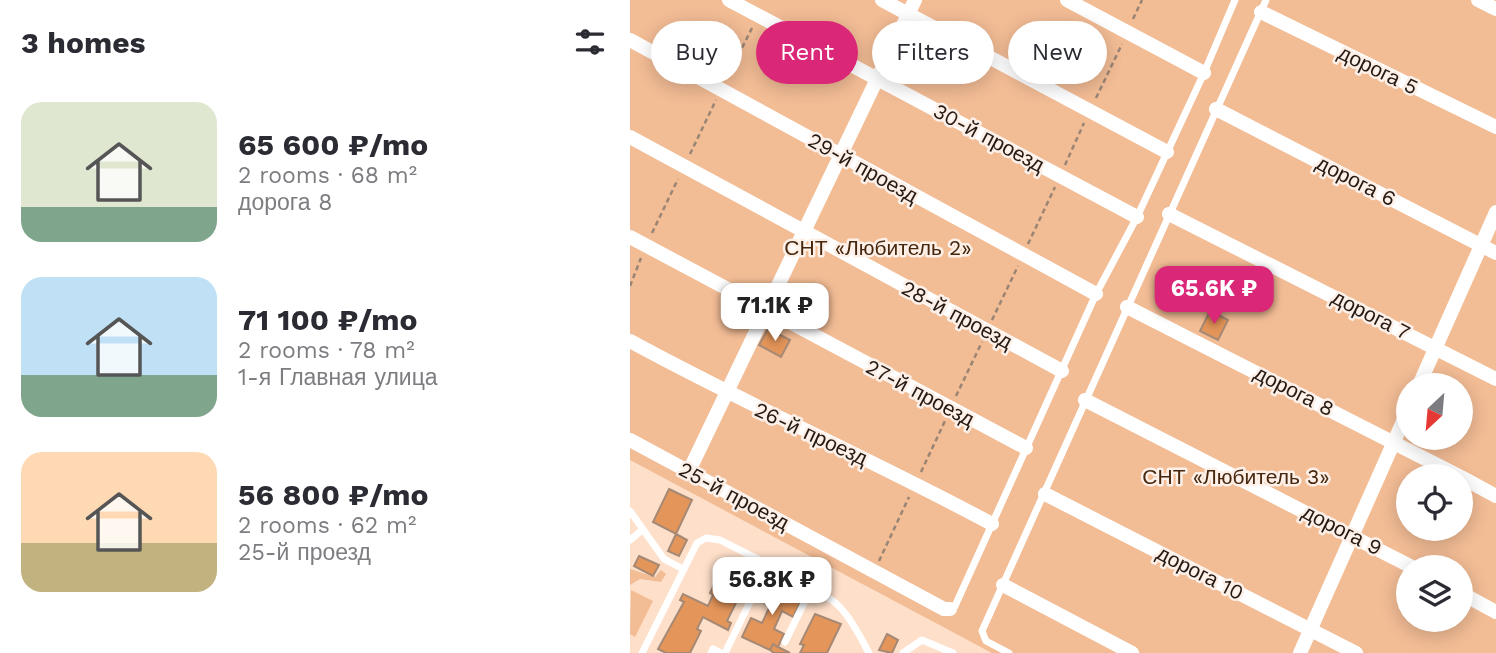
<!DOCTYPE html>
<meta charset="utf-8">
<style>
:root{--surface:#fff;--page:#f2f2f3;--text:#2b2b33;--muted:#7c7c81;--accent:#db2777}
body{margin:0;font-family:"Work Sans",sans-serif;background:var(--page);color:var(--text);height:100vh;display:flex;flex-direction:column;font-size:26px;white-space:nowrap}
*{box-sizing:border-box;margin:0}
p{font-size:23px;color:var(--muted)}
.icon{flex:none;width:38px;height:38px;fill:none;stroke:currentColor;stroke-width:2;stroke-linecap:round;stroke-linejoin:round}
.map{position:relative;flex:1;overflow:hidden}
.drawer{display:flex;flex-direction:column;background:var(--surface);width:630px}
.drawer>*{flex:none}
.guide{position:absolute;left:21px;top:21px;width:665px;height:63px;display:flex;gap:14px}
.needle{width:46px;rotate:206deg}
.fabs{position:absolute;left:766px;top:373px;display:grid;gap:14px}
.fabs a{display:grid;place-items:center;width:77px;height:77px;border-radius:50%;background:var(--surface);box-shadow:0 4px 18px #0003;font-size:35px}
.price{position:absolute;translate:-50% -60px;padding:0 16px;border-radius:14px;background:#fff;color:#222;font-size:23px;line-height:46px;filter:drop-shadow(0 2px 4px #0008)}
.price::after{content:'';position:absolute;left:50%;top:42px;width:21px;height:16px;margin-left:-10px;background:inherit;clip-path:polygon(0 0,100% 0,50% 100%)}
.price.on{background:var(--accent);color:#fff}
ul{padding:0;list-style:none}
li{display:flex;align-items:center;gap:21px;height:175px;padding:0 21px}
li span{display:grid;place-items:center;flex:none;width:196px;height:140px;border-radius:21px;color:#555}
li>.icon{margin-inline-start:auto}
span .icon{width:84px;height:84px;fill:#fffc;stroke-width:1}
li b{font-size:30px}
h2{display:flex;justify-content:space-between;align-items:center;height:84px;padding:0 21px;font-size:30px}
.chip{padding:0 24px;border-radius:32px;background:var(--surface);box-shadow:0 4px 18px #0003;font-size:24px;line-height:63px}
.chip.on{background:var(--accent);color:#fff}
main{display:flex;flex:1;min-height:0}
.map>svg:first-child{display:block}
.green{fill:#f2bc95;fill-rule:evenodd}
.building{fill:#e49559;stroke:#a68975;stroke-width:2}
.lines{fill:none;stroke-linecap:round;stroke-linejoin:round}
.path{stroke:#9a8575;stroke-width:2.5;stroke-dasharray:5 3.5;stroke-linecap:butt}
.lane{stroke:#fff;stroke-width:7}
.street{stroke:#fff;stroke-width:14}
.labels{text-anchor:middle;stroke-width:5;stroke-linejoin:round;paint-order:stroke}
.street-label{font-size:21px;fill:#251a13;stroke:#fdf0e8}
.park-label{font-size:21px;fill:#47270d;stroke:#fdf0e8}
</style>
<main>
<section class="drawer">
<h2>3 homes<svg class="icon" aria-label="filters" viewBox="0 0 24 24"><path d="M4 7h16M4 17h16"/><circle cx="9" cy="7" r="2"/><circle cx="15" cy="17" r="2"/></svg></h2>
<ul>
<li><span style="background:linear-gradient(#dfe7d0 75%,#7fa58c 0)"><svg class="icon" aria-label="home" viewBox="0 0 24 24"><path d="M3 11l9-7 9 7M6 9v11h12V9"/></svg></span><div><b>65 600 ₽/mo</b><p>2 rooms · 68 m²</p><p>дорога 8</p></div></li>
<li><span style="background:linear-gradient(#bfe0f5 70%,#7fa58c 0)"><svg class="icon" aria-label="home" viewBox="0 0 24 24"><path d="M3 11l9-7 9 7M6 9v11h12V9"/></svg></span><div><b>71 100 ₽/mo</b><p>2 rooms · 78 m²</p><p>1-я Главная улица</p></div></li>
<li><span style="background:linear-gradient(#ffd9b3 65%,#c2b280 0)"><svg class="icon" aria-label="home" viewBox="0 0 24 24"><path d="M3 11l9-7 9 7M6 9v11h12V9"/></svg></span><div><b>56 800 ₽/mo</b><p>2 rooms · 62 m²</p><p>25-й проезд</p></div></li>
</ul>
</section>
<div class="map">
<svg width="866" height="653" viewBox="0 0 866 653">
<rect width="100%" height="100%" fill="#fedfc9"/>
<!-- green -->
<path class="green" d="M0,0H866V653H362L0,460ZM779,385H831V438H779ZM779,476H831V528H779ZM779,567H831V620H779Z
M0,569L25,577L31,570L36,574L31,582L10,579L0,585Z
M1,590L23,601L5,637L0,634Z"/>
<!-- building -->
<path class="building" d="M580,311L598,320L588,340L570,331Z
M138,329L160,340L151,357L129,345Z
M39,489L62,500L46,534L23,522Z
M46,534L57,540L49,556L38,551Z
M9,556L29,565L23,576L4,566Z
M94,564L120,574L97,621L101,623L98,630L73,617L67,629L71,631L60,653H36L28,649L54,602L50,600L53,594L78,606L83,595L80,593Z
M138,583L172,599L163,617L152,611L144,629L154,634L148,647L143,644L140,650L112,637L121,618L132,623L140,606L130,600Z
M185,614L211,624L197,653H170L174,645L170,644Z
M257,634L268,640L262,653L249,650Z
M143,644L148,647L160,653H144L140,650Z"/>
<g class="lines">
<!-- path -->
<path class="path" d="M503,19L512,0
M97,78L122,28
M466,98L492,44
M60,154L86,100
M435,165L454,123
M22,233L48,179
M398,244L425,187
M0,286L11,258
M362,320L388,266
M326,396L352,342
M291,472L315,421
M249,561L279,497"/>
<!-- lane -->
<path class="lane" d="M0,511L34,559L53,569
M0,540L12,530
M320,609L325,606L466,294L507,217L574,73L605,0
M155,642L176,599C204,580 229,635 239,653
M12,653L67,543L76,538L90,540L173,582
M81,653L83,649L91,653
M95,653L138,565
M273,653L292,640L323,653
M379,653L356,641L352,631L636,0"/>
<!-- street -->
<path class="street" d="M99,0L507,217
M252,0L537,152
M437,0L574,73
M848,0L866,9
M631,12L866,127
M0,40L466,294
M586,109L866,253
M0,137L432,371
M539,214L866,379
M0,237L396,448
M497,307L829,476
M0,341C119,406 243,460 362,524
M789,385L866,212
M455,400L782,567
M0,440L314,609H320
M59,471L285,0
M831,477L866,496
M415,494L726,653
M373,585L502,653
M831,593L866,612
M670,653L779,408"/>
</g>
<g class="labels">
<!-- street labels -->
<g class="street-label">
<text transform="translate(748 70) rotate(26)" y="7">дорога 5</text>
<text transform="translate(359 138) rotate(28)" y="7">30-й проезд</text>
<text transform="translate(233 168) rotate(29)" y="7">29-й проезд</text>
<text transform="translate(726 181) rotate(27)" y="7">дорога 6</text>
<text transform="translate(327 315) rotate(28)" y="7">28-й проезд</text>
<text transform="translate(741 315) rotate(27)" y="7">дорога 7</text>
<text transform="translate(664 391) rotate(27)" y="7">дорога 8</text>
<text transform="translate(290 393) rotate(28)" y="7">27-й проезд</text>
<text transform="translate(181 434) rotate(25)" y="7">26-й проезд</text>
<text transform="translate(104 496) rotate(28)" y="7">25-й проезд</text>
<text transform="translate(712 530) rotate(27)" y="7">дорога 9</text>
<text transform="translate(570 573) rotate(27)" y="7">дорога 10</text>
</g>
<!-- park labels -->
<g class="park-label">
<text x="248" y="255">СНТ «Любитель 2»</text>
<text x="606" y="484">СНТ «Любитель 3»</text>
</g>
</g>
</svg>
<div class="fabs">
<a><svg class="needle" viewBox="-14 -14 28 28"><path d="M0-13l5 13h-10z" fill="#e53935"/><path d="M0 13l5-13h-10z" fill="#7c7c81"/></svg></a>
<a><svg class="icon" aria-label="locate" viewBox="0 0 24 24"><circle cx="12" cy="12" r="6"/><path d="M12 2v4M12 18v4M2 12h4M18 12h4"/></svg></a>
<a><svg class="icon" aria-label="layers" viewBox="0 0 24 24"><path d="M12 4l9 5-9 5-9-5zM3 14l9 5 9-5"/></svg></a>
</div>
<b class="price on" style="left:584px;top:326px">65.6K ₽</b>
<b class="price" style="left:145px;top:343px">71.1K ₽</b>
<b class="price" style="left:142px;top:617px">56.8K ₽</b>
<div class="guide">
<a class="chip">Buy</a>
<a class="chip on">Rent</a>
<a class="chip">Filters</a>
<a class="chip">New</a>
</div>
</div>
</main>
